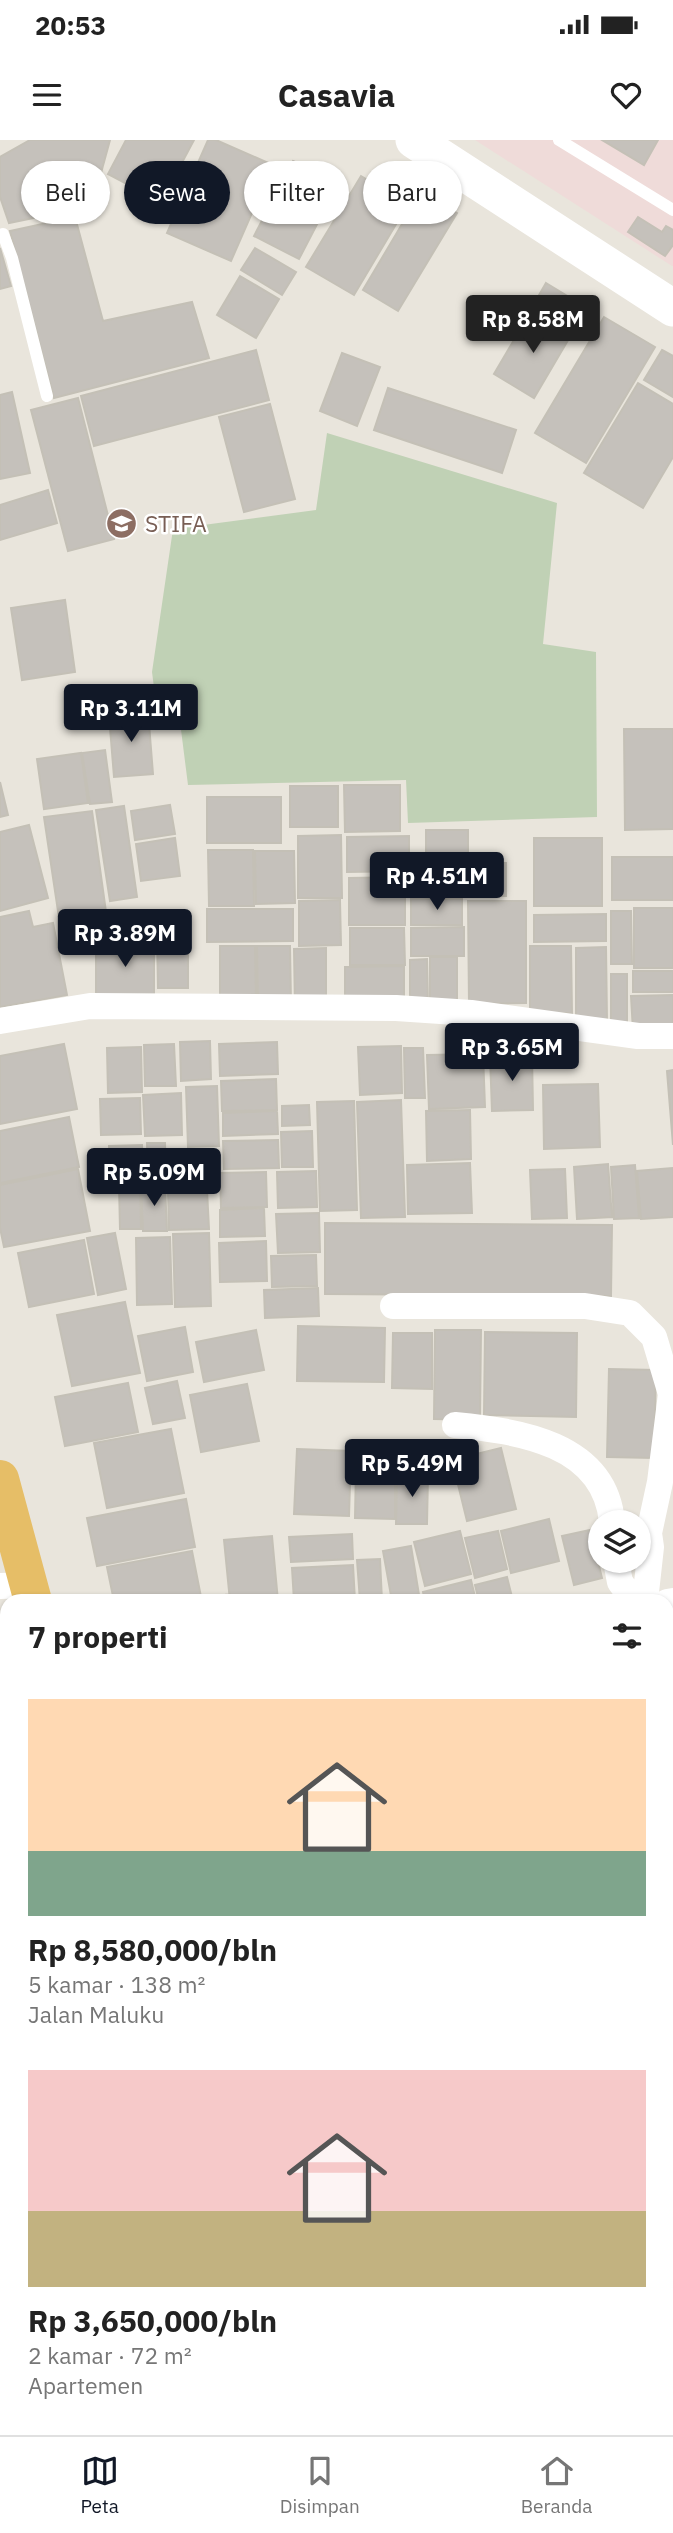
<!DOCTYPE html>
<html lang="id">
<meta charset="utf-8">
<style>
:root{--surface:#fff;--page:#f2f2f2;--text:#222;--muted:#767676;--line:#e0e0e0;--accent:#111827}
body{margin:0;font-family:"IBM Plex Sans",sans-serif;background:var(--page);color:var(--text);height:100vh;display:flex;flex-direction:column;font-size:26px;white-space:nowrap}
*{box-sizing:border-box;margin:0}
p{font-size:23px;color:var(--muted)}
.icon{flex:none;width:38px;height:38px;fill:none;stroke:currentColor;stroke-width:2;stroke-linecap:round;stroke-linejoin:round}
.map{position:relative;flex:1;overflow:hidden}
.side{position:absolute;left:0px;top:1454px;width:674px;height:842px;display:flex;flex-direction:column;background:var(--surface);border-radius:21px 21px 0 0;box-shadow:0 2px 5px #0004}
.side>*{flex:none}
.banner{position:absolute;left:21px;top:21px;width:632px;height:63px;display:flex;gap:14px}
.fabs{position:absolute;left:588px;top:1370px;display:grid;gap:14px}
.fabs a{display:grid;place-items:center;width:63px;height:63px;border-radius:50%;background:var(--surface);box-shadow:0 2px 5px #0004;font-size:35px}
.price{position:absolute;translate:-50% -60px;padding:0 16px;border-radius:7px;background:var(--accent);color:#fff;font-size:23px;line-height:46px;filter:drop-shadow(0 2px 4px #0008)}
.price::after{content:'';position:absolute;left:50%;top:42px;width:21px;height:16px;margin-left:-10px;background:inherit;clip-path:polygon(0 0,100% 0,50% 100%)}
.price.on{background:#222;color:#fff}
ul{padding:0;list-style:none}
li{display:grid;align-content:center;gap:14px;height:371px;padding:0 28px}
li span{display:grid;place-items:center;height:217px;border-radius:0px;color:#555}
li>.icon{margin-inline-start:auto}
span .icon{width:126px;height:126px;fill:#fffc;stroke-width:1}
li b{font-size:30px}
h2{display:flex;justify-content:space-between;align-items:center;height:84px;padding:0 28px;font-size:30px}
.pill{padding:0 24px;border-radius:32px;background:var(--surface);box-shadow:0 2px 5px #0004;font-size:24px;line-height:63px}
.pill.on{background:var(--accent);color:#fff}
.status{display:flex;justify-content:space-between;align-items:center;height:49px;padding:0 35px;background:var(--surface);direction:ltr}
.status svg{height:19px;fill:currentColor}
header{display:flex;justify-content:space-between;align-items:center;height:91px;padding:0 28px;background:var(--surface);font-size:32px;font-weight:700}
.tab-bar{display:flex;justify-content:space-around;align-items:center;height:98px;border-top:2px solid var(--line);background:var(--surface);font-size:19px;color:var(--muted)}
.tab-bar a{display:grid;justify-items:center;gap:4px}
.tab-bar .on{color:var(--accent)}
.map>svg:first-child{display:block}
.medical{fill:#efdbd9}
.cemetery{fill:#c0d1b5}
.building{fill:#c5c1bb;stroke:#c4c0b6;stroke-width:2}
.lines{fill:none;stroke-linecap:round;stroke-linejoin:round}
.service{stroke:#fff;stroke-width:12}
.minor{stroke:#fff;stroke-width:26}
.secondary{stroke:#fff;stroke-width:37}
.trunk{stroke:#e6be67;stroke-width:38}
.labels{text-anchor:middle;stroke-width:5;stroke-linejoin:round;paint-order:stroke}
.education-label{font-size:23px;fill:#785e54;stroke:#fff;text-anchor:start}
</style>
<div class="status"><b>20:53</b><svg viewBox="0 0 49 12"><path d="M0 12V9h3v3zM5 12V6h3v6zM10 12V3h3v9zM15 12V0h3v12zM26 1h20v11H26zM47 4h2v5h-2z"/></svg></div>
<header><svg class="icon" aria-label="menu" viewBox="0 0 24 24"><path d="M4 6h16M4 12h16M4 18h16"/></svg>Casavia<svg class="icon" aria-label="heart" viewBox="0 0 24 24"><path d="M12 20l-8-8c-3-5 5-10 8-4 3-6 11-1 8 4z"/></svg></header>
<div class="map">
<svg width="673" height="2295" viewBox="0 0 673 2295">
<rect width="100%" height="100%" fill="#e9e5dc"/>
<!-- medical -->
<path class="medical" d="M475,0H673V126H672Z"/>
<!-- cemetery -->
<path class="cemetery" d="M327,293L557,363L543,504L596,512L597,677L408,683L406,640L188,645L178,566L156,563L152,532L173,389L316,370Z"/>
<!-- building -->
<path class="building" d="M30,0H110L92,66L9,83L0,57V17Z
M126,0H194L161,62L108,34Z
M208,0H216L273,25L231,121L167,93Z
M602,0H658L644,25Z
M293,21L338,44L299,119L254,96Z
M361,36L408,64L354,155L306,127Z
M421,52L457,73L398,171L363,150Z
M75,77L103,181L192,162L209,218L54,258L10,91Z
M638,77L662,92L666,86L673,90V105L665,116L628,92Z
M0,108L11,146L0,149Z
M255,108L296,132L282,155L241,130Z
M240,136L279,159L256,198L217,175Z
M546,143L589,169L577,189L534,164Z
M531,171L571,195L534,258L494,234Z
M604,177L655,207L586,323L535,293Z
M256,210L269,260L94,306L81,256Z
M662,210L673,216V257L644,240Z
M342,213L380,227L357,286L320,271Z
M638,243L673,264V317L643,368L584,333Z
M388,248L516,290L502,333L374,290Z
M12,252L30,333L0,339V255Z
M78,258L114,399L68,411L31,270Z
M270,264L295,359L244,372L219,277Z
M48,350L57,383L0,400V365Z
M65,460L75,532L22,540L11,468Z
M148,571L153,634L114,637L109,575Z
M624,589H673V689L625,690Z
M105,610L112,662L90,664L82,613Z
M81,613L88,663L44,669L37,619Z
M0,642L8,675L0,677Z
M344,645H400V691L345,692Z
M290,646H338V687H290Z
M207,657H281V703H207Z
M170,665L175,694L135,700L131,671Z
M124,666L137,757L110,761L96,670Z
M92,671L106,772L59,778L44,677Z
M29,685L48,758L0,771V692Z
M426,690H468V721L426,722Z
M341,695L342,758H298V696Z
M409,696V731L347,732V697Z
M175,698L180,736L141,741L136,704Z
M534,698H602V766H534Z
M208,710H253L254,766H209Z
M255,711H294L295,763L256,764Z
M612,717H673V760H612Z
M474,723H506V756H474Z
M415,727H465V756H416Z
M405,737V785H349V738Z
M411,759H462V785H411Z
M340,760L341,805L299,806V761Z
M468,761H526V863L469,864Z
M634,768H673V828H634Z
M207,769H293V801L207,802Z
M29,771L33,787L53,783L67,855L0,867V777Z
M611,771H631L632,824H611Z
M606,774V801L534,802V775Z
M464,787V816H411V788Z
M350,788H404L405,825H350Z
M157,793H188V848H158Z
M154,804V854H96V805Z
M220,806H255L256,862H220Z
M257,806H290L291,864L258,865Z
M530,806H571L572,873H530Z
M606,807L607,881H576V808Z
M326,808V867L295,868L294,809Z
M430,817H457V865L430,866Z
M427,819L428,863L410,864V820Z
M404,826V864L345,865V827Z
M633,831H673V852H633Z
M611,834H627V890H611Z
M673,855V893L633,891L631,856Z
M210,901L211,939L181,941L180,902Z
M277,902L278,934L220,936L219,904Z
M64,904L77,969L0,984V916Z
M174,904L176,946H145L144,905Z
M401,906L402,953L360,955L358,907Z
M141,907L142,952L108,953L107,908Z
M404,908H423L425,958H405Z
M483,914L485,967L429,969L427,915Z
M532,915L533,970L492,971L490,916Z
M673,930V1005L667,931Z
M276,939L277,970L222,971L221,941Z
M598,944L600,1007L544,1009L543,945Z
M217,946L219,1006L188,1007L186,947Z
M181,953L182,995L145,996L143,955Z
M140,958L141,994L101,995L100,959Z
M401,960L405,1077L361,1078L357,962Z
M354,961L357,1070L320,1071L317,962Z
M309,965L310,985L282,986V966Z
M470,970L471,1019L427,1021L426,971Z
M277,971L278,994L223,996V973Z
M69,977L79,1027L0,1043V991Z
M312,991L313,1027H282L281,992Z
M278,1000L279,1028L224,1029L223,1001Z
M147,1003H165L166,1038L148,1039Z
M142,1005L143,1039L110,1040L109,1006Z
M211,1013L212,1047L170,1048L169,1014Z
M470,1023L472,1073L408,1074L407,1025Z
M608,1024L612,1077L577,1079L574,1027Z
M635,1025L639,1078L614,1079L611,1027Z
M673,1028V1077L641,1079L637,1031Z
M78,1029L90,1091L4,1107L0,1088V1045Z
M565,1029L567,1078L532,1079L530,1030Z
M316,1031L317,1067L278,1068L277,1032Z
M266,1032L267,1067L221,1068L220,1033Z
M140,1043L141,1089H120L119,1044Z
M141,1044H165L167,1091H143Z
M207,1050L209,1089L169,1090L168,1051Z
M264,1068L265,1096L220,1097V1070Z
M319,1073L320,1112L278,1113L276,1074Z
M325,1083L612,1085L611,1156L325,1154Z
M115,1093L126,1149L98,1155L87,1098Z
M209,1093L211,1166L175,1167L173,1094Z
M170,1097L172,1164L137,1165L136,1098Z
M84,1100L94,1154L29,1167L18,1113Z
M266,1101L267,1141L220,1142L219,1103Z
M316,1115L317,1146L272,1147L271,1116Z
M318,1148L319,1176L265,1178L264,1150Z
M125,1162L140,1233L72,1246L57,1175Z
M298,1186L385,1188L384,1242L297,1241Z
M185,1187L193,1232L147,1241L138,1196Z
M256,1190L264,1230L204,1242L196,1202Z
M435,1190H481L480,1280L434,1279Z
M485,1192L577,1193L576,1277L484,1275Z
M393,1193H432V1249L392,1248Z
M609,1229L656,1230L654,1318L607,1317Z
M177,1241L185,1278L153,1284L145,1248Z
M128,1243L138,1292L65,1306L55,1257Z
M247,1244L259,1301L201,1312L190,1255Z
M171,1289L184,1353L107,1368L94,1303Z
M358,1301H423V1326L358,1325Z
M501,1308L516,1369L467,1381L452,1320Z
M297,1309L351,1311L349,1376L294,1374Z
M356,1327L395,1328V1379L355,1378Z
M397,1335H428L427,1384H396Z
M186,1359L195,1407L97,1426L87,1378Z
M549,1379L559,1421L511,1433L501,1391Z
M590,1390L602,1438L574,1445L562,1396Z
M460,1391L471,1434L425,1446L414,1402Z
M498,1391L507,1429L475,1438L465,1398Z
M352,1394L353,1419L291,1422L289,1397Z
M272,1396L278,1461H230L224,1400Z
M411,1406L420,1461H392L383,1411Z
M192,1411L201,1457L180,1461H114L107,1427Z
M380,1419L382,1461H360L357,1420Z
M353,1425L355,1461H294L292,1428Z
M507,1437L513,1461H479L475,1445Z
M471,1440L476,1461H425L423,1452Z
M230,1454L231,1461H194Z
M673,1543V1586L667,1560V1544Z
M6,1644L7,1692L0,1693V1646Z
M667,1689H673V1742L667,1743Z
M7,1698V1739L0,1741V1699Z
M7,1742V1790L0,1791V1744Z
M667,1749H673V1781L667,1782Z
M673,1789V1827L667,1828V1790Z
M7,1805V1871L0,1873V1807Z
M7,1875V1932L0,1934V1877Z
M7,1939V1962L0,1964V1940Z
M667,1947H673V1996H667Z
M0,1967H7V1999H0Z
M667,1999H673V2053H667Z
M0,2003H7V2170H0Z
M667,2112H670V2176H667Z
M0,2174H7V2249H0Z
M667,2182H673V2221H667Z
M7,2254V2289H48V2295H0V2255Z
M186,2289L187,2295H141L184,2289Z
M341,2289H422L424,2295H342Z
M587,2289H625V2295H587Z
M634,2289H657V2295H634Z"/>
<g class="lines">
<!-- service -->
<path class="service" d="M559,0L673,70
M0,95L3,94L12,118L47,256"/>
<!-- minor -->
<path class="minor" d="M0,881L90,866L396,868L471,873L638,896H673
M393,1166H585L630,1173L654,1197L671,1254L660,1342L649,1393L651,1407L645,1461
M455,1285C518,1291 605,1303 612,1382
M616,1421L620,1442L634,1461
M0,1446L29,1445
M667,1462L673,1461
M667,1600L673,1628
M667,1906L673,1903
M667,2074H673"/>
<!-- secondary -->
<path class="secondary" d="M414,0L673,168"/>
<!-- trunk -->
<path class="trunk" d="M0,1339L33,1461
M252,2289L254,2295"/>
</g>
<!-- icons -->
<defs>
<symbol id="university-disc" viewBox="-11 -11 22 22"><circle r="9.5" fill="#8d6e63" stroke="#fff"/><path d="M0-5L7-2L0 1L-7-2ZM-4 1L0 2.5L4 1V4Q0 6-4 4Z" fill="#fff"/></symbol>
</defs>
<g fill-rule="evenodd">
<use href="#university-disc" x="104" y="366" width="35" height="35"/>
</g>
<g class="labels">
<!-- education labels -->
<g class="education-label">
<text x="145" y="392">STIFA</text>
</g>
</g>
</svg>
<div class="fabs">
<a><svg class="icon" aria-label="layers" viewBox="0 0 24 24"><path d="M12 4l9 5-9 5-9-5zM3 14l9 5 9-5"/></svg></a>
</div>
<b class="price on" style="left:533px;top:215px">Rp 8.58M</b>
<b class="price" style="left:131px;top:604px">Rp 3.11M</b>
<b class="price" style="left:437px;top:772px">Rp 4.51M</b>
<b class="price" style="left:125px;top:829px">Rp 3.89M</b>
<b class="price" style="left:512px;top:943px">Rp 3.65M</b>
<b class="price" style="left:154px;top:1068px">Rp 5.09M</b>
<b class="price" style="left:412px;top:1359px">Rp 5.49M</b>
<div class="banner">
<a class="pill">Beli</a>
<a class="pill on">Sewa</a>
<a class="pill">Filter</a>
<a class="pill">Baru</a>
</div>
<section class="side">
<h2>7 properti<svg class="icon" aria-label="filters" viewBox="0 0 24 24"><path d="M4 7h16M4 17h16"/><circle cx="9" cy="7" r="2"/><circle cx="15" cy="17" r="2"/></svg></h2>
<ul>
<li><span style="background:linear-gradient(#ffd9b3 70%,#7fa58c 0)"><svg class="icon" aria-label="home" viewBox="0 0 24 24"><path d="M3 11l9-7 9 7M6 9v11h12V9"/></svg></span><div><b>Rp 8,580,000/bln</b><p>5 kamar · 138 m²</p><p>Jalan Maluku</p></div></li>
<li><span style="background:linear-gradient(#f6c9c9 65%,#c2b280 0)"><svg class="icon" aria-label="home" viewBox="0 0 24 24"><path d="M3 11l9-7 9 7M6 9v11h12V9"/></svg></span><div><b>Rp 3,650,000/bln</b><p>2 kamar · 72 m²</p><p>Apartemen</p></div></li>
</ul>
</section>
</div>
<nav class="tab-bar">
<a class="on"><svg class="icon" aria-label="map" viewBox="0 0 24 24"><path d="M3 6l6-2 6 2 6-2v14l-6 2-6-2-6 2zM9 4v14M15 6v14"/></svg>Peta</a>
<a><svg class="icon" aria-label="saved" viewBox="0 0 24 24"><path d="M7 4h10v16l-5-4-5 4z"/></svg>Disimpan</a>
<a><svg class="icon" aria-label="home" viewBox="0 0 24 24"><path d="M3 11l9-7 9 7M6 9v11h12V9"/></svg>Beranda</a>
</nav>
